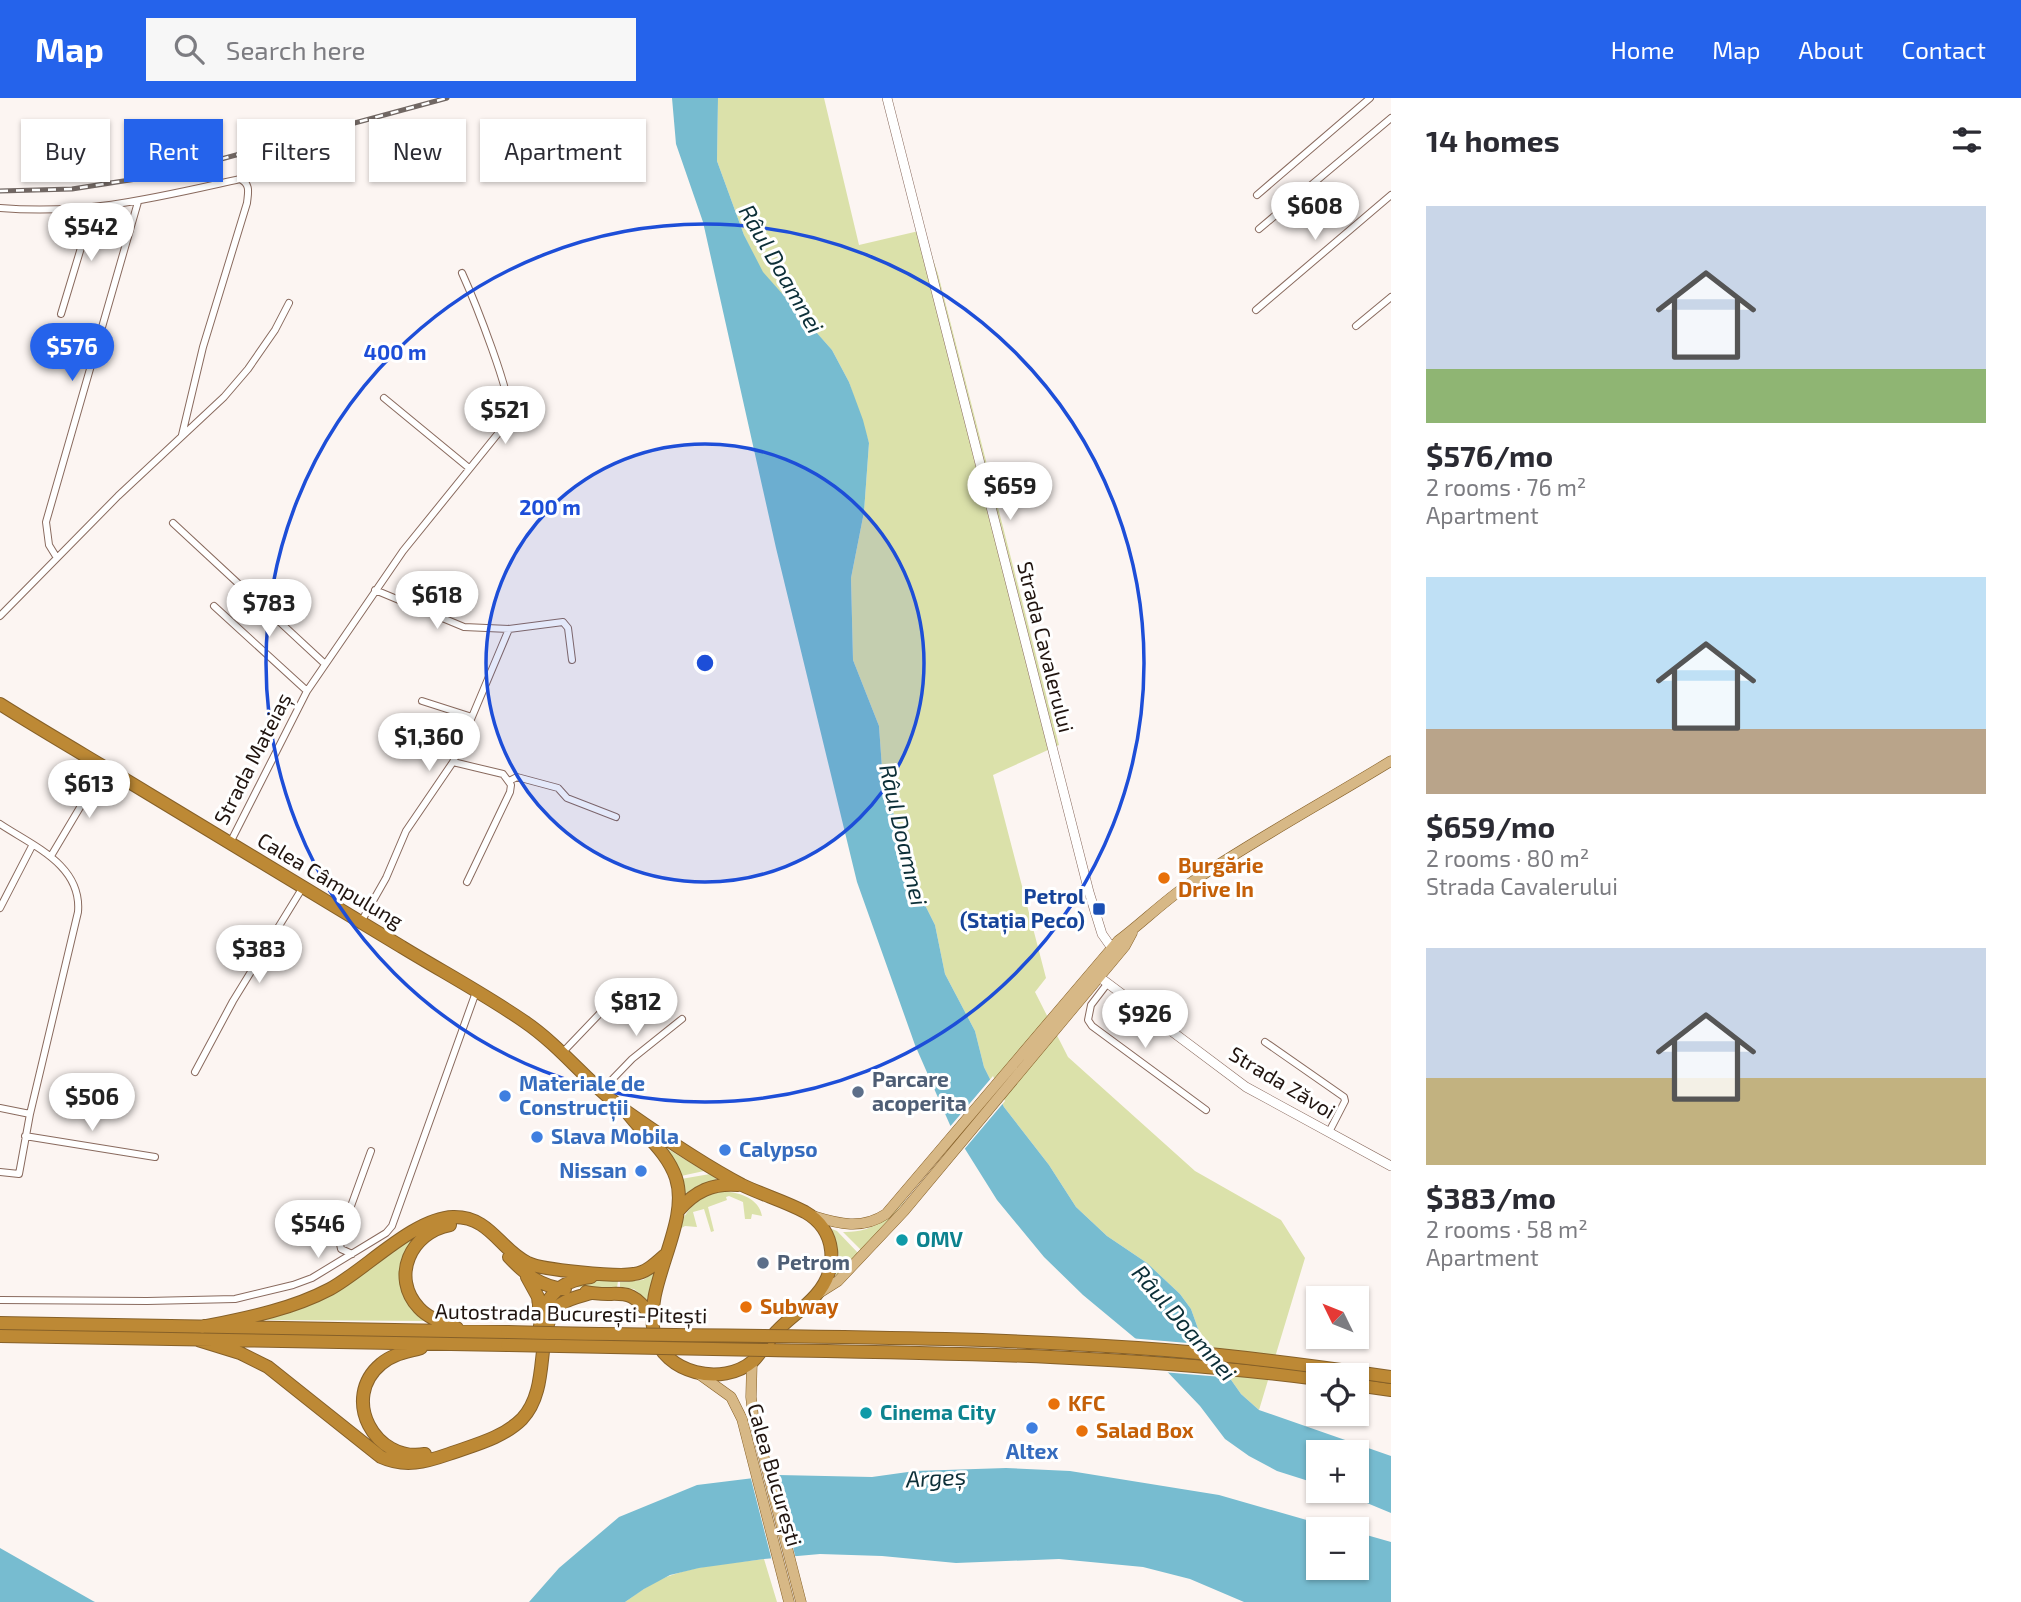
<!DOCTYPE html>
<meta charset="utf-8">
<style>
:root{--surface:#fff;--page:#f7f7f7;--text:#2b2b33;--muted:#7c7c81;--accent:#2563eb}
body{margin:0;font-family:"Exo 2",sans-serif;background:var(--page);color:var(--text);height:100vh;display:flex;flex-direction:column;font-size:26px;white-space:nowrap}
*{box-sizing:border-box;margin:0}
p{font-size:23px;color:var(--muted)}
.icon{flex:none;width:38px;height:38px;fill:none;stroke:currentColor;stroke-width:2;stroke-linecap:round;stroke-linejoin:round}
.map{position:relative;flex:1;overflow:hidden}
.panel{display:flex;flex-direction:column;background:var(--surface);width:630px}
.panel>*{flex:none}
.top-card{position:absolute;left:21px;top:21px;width:665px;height:63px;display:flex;gap:14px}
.needle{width:46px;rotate:313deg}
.fabs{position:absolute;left:1306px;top:1188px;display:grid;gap:14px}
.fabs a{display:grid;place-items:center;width:63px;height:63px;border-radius:0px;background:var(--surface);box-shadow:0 2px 5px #0004;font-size:35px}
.price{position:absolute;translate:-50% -60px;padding:0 16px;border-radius:24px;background:#fff;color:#222;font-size:23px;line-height:46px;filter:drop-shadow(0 2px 4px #0008)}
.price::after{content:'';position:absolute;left:50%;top:42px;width:21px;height:16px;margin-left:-10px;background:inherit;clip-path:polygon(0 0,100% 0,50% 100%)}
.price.on{background:var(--accent);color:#fff}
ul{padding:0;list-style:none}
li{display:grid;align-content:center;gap:14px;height:371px;padding:0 35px}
li span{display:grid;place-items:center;height:217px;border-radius:0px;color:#555}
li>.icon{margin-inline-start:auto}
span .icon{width:126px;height:126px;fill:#fffc;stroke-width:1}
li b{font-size:30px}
h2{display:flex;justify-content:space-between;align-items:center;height:84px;padding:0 35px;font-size:30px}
.chip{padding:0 24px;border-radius:0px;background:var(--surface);box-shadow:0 2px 5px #0004;font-size:24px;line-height:63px}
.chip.on{background:var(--accent);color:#fff}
header{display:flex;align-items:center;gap:42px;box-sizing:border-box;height:98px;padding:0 35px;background:var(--accent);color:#fff}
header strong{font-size:33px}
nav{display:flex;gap:38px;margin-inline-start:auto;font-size:24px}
.search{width:490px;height:63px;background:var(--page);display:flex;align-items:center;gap:18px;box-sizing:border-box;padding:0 24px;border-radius:0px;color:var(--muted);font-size:26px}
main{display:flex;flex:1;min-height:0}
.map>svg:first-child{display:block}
.green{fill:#dbe1aa}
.water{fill:#77bcd0}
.pier{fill:#fcf5f2}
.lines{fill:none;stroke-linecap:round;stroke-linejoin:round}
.street-casing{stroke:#896a5e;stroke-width:8}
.secondary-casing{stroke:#896a5e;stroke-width:10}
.primary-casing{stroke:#866028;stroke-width:11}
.highway-casing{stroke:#866028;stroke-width:14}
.street{stroke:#fff;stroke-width:6}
.secondary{stroke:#fff;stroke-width:9}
.primary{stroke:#d7b886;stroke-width:10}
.highway{stroke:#bd8935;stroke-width:12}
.rail-casing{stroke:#716763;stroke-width:5}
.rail{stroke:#fff;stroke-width:2.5;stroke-dasharray:8;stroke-linecap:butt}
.highway-bridge-casing{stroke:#866028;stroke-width:14;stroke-linecap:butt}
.highway-bridge{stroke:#bd8935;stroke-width:12}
.ring{fill:none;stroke:#1d4ed8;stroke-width:3.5}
.food-dot{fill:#e8710a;stroke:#fff;stroke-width:2.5}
.transit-dot{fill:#1a4fb4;stroke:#fff;stroke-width:2.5}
.service-dot{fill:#5c6f8a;stroke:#fff;stroke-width:2.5}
.shop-dot{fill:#3f7fe0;stroke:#fff;stroke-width:2.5}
.culture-dot{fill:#0f9aa8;stroke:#fff;stroke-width:2.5}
.labels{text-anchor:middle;stroke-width:6;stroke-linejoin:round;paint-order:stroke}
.street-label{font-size:21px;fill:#20140f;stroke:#fff}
.food-label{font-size:21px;font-weight:bold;fill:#c56008;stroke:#fff;text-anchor:start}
.transit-label{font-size:21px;font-weight:bold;fill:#164399;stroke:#fff;text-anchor:end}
.service-label{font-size:21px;font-weight:bold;fill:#4e5e75;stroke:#fff;text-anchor:start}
.shop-label{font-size:21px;font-weight:bold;fill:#366cbe;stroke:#fff;text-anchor:start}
.culture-label{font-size:21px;font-weight:bold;fill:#0d838f;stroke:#fff;text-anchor:start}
.water-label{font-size:23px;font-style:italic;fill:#0c2f38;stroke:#fff}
.centre{fill:#1d4ed8;stroke:#fff;stroke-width:3.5}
.ring-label{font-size:21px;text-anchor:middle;font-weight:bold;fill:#1d4ed8;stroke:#fff;stroke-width:6;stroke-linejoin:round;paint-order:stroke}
</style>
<header>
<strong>Map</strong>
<div class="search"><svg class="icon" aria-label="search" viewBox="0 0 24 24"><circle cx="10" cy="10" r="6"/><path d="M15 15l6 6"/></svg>Search here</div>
<nav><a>Home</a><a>Map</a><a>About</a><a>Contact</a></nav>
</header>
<main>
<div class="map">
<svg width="1391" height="1504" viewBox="0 0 1391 1504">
<rect width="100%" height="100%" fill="#fcf5f2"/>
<!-- green -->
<path class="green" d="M718,0H824L859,147L923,132L938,176L1059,647L993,677L1046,880L1035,894L1068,959L1195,1073L1281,1122L1305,1160L1259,1312L1241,1296L1201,1239L1191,1211L1180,1196L1147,1165L1107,1138L1076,1109L1049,1067L1004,1009L984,969L975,933L945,876L935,827L921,799L883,684L879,628L853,562L851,480L864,414L869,345L849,284L832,252L762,174L744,137L717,63Z
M663,1048L704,1073L681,1078Z
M710,1076L717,1081L699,1087L683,1097L681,1081Z
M724,1093C740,1095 759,1100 762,1118L752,1116L751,1121H745L743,1104L729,1098L726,1099L727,1102L708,1109L714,1133L711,1134L704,1111L693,1114L697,1129L685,1128L678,1132C687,1109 699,1098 724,1093Z
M910,1097L862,1153L843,1134C874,1135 890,1119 910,1097Z
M426,1129L403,1181L434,1223L259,1222L289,1211Z
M832,1131L837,1133L859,1156L835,1181L839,1158Z
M654,1175L647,1202L634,1191L620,1190V1184L643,1182Z
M585,1183H618L617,1190L570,1189Z
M764,1461L777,1504H625C639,1494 655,1482 672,1477C701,1467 733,1465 764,1461Z"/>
<!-- water -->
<path class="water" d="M672,0H718L717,63L744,137L763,174L832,252L849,284L863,322L869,345L864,414L851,480L853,562L879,628L883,684L921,799L935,827L945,876L975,933L984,969L1004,1009L1049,1067L1076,1109L1107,1138L1147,1165L1180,1196L1191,1211L1201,1239L1241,1296L1259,1312L1391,1358V1415L1338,1393H1356V1354H1318V1386L1277,1373L1249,1358L1225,1341L1200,1308L1136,1241L1083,1197L1044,1159L997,1102L950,1027L915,947L857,784L776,450L703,124L676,46Z
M1006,1370L1070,1373L1219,1397L1338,1431L1318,1432V1470H1356V1434L1391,1444V1504H1244L1190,1481L1143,1469L1059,1461L956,1465L882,1458L820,1456L764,1461L699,1470L670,1477L644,1491L625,1504H529L559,1470L619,1419L697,1387L778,1377L872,1379L915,1373Z
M0,1450L93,1503L95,1504H0Z"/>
<!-- pier -->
<path class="pier" d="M993,978L1005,1003L962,1054L948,1031Z
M1129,1240L1211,1247L1222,1263L1134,1244Z
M1147,1258L1223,1264L1234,1280L1162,1274Z
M774,1374L796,1461L772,1463L750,1377Z"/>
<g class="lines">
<defs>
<path id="street" d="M1257,97L1370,0
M0,110C89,117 154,100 240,81C251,86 248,95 247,105L203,249L182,337
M1259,131L1391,20
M1256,212L1391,97
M61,216L90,120V111
M1356,228L1391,199
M384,300L469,370
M173,425L325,566
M57,460L49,447L46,424L138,104
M375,492L464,529L509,531L563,524L568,530L572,562
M214,508L307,593
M0,518L118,398L224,299L248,271L275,232L289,205
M422,603L472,619
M453,664L503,676L511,687L510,694L467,784
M509,683L517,679L558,690L567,700L616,719
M0,726C33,748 82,767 78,814L30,1016L19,1076L0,1074
M230,745L307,593L403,453L509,322C516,305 472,197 462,175
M51,758L104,669
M0,810L32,748
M361,824L386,780L406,733L453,664L509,531
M1107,886L1091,907L1088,922L1092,928L1206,1012
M1265,944L1344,999L1345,1003L1329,1034
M562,955L606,909
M195,974L233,903L303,789
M602,992L632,961L682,921
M0,1010L30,1016
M25,1038L155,1059
M352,1156L341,1151L339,1141L371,1053
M0,1202L147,1203L235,1201L293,1187L312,1180L386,1135L392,1128L476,894"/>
<path id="secondary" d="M887,0L1089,794L1102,836L1116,856
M1094,875L1246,989L1391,1068"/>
<path id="primary" d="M813,1118C839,1126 862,1132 886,1116L1118,843C1142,825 1164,803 1189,786C1254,742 1324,704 1391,663
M819,1195L838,1183L904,1113L1125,848L1132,835
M752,1263L751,1299L753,1317L801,1504
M699,1276L731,1299L742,1321L789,1504"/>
<path id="highway" d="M0,606C49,637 100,666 149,696C234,747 318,798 402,849C443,874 486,897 525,924C563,950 590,988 627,1014C664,1040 702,1066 742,1087C763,1097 784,1103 805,1114C837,1132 839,1171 816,1197C804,1211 789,1220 777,1233C768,1242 762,1254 753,1263C723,1289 663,1276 654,1235C643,1187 691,1126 676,1080C667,1053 642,1035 626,1013
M678,1113C695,1093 713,1085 738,1087
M450,1127C411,1134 390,1179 419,1210C429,1221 444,1225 457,1230
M509,1159C525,1176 541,1189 565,1191
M527,1179L538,1199L540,1217
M586,1194C619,1201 629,1184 652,1220
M0,1225L507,1234
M202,1229C246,1220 290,1212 330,1191C365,1172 414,1120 453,1119C490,1118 500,1152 528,1165C541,1172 618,1179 634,1176C646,1175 656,1165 665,1157
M539,1236C542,1202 556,1183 591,1179
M0,1238L507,1247
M198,1242L240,1255L268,1269L381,1359C405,1370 426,1364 449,1356C474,1347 503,1340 522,1321C553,1288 532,1229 561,1206C570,1200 581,1198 591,1195
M421,1250C408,1254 392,1256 381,1266C340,1300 375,1365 425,1356
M768,1252C952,1255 1135,1257 1318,1281
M1356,1287L1391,1292"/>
</defs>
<!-- street casing -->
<use href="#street" class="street-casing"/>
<!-- secondary casing -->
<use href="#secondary" class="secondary-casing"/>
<!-- primary casing -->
<use href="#primary" class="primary-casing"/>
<!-- highway casing -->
<use href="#highway" class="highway-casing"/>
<!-- street -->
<use href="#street" class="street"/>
<!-- secondary -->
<use href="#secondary" class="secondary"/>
<!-- primary -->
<use href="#primary" class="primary"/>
<!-- highway -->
<use href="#highway" class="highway"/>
<defs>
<path id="rail" d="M0,93L72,91L162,77L447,0"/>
</defs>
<!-- rail casing -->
<use href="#rail" class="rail-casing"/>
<!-- rail -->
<use href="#rail" class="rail"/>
<defs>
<path id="highway-bridge" d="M507,1234C726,1240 946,1235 1165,1252C1240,1258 1316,1268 1391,1279
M507,1247L768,1252"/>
</defs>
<!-- highway-bridge casing -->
<use href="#highway-bridge" class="highway-bridge-casing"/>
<!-- highway-bridge -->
<use href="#highway-bridge" class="highway-bridge"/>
</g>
<!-- distance rings -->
<circle cx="705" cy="565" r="219" fill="#1d4ed8" fill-opacity=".12"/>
<g class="ring">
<circle cx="705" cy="565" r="219"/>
<circle cx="705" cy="565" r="439"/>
</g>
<!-- markers -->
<g class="food-dot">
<circle cx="1164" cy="780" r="7"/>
<circle cx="746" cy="1209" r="7"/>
<circle cx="1054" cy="1306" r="7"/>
<circle cx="1082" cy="1333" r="7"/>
</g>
<rect class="transit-dot" x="1092" y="804" width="14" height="14" rx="3.5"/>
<g class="service-dot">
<circle cx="858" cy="994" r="7"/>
<circle cx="763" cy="1165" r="7"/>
</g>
<g class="shop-dot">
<circle cx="505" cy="998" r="7"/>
<circle cx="537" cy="1039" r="7"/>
<circle cx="725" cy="1052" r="7"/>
<circle cx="641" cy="1073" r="7"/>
<circle cx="1032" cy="1330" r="7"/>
</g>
<g class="culture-dot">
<circle cx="902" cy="1142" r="7"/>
<circle cx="866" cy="1315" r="7"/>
</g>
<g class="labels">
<!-- street labels -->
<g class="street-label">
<text transform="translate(1045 549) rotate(76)" y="7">Strada Cavalerului</text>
<text transform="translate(253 661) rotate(-63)" y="7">Strada Mateiaș</text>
<text transform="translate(330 783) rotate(31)" y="7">Calea Câmpulung</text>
<text transform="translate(1282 985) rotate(31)" y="7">Strada Zăvoi</text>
<text transform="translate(571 1216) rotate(1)" y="7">Autostrada București-Pitești</text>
<text transform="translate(774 1377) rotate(74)" y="7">Calea București</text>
</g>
<!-- food labels -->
<g class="food-label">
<text x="1178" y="775">Burgărie<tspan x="1178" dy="24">Drive In</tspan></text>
<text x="760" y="1216">Subway</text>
<text x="1068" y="1313">KFC</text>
<text x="1096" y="1340">Salad Box</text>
</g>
<!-- transit labels -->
<g class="transit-label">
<text x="1085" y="806">Petrol<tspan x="1085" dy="24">(Stația Peco)</tspan></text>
</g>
<!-- service labels -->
<g class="service-label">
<text x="872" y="989">Parcare<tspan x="872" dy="24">acoperita</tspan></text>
<text x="777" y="1172">Petrom</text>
</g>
<!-- shop labels -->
<g class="shop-label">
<text x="519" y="993">Materiale de<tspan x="519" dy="24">Construcții</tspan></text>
<text x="551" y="1046">Slava Mobila</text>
<text x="739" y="1059">Calypso</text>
<text x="627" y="1080" text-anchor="end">Nissan</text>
<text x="1032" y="1361" text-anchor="middle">Altex</text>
</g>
<!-- culture labels -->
<g class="culture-label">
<text x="916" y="1149">OMV</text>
<text x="880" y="1322">Cinema City</text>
</g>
<!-- water labels -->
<g class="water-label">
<text transform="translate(781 171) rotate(60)" y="8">Râul Doamnei</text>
<text transform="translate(903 737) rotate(77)" y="8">Râul Doamnei</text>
<text transform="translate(1184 1225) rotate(49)" y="8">Râul Doamnei</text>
<text transform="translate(936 1380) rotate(-3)" y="8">Argeș</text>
</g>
</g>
<circle cx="705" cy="565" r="10" class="centre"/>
<g class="ring-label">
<text x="395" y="262">400 m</text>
<text x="550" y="417">200 m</text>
</g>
</svg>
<div class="fabs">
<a><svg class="needle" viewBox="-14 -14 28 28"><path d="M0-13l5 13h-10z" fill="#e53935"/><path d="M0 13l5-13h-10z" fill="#7c7c81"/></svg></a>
<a><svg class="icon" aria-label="locate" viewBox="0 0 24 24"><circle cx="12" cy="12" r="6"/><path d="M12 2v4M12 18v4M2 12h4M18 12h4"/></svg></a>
<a>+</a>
<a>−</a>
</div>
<b class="price" style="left:1315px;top:144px">$608</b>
<b class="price" style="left:91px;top:165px">$542</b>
<b class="price on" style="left:72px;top:285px">$576</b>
<b class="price" style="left:505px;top:348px">$521</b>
<b class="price" style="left:1010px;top:424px">$659</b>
<b class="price" style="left:437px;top:533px">$618</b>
<b class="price" style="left:269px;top:541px">$783</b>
<b class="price" style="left:429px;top:675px">$1,360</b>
<b class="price" style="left:89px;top:722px">$613</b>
<b class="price" style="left:259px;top:887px">$383</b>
<b class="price" style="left:636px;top:940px">$812</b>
<b class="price" style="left:1145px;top:952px">$926</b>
<b class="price" style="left:92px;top:1035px">$506</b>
<b class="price" style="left:318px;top:1162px">$546</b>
<div class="top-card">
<a class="chip">Buy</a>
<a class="chip on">Rent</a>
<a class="chip">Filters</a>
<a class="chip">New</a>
<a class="chip">Apartment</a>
</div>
</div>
<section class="panel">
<h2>14 homes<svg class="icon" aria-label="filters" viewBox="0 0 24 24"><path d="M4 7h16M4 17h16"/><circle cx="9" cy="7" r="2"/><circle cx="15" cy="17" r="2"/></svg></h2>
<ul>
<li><span style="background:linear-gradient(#c9d6e8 75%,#8fb573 0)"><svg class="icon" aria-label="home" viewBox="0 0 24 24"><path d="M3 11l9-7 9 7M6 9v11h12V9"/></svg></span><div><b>$576/mo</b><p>2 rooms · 76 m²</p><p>Apartment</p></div></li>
<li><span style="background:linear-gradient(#bfe0f5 70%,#b9a48a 0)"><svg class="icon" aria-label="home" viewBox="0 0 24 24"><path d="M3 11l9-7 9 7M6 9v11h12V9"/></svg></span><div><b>$659/mo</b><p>2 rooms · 80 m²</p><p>Strada Cavalerului</p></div></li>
<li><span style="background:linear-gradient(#c9d6e8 60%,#c2b280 0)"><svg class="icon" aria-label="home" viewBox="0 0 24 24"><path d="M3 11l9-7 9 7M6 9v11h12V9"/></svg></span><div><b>$383/mo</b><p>2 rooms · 58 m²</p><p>Apartment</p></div></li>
</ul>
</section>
</main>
